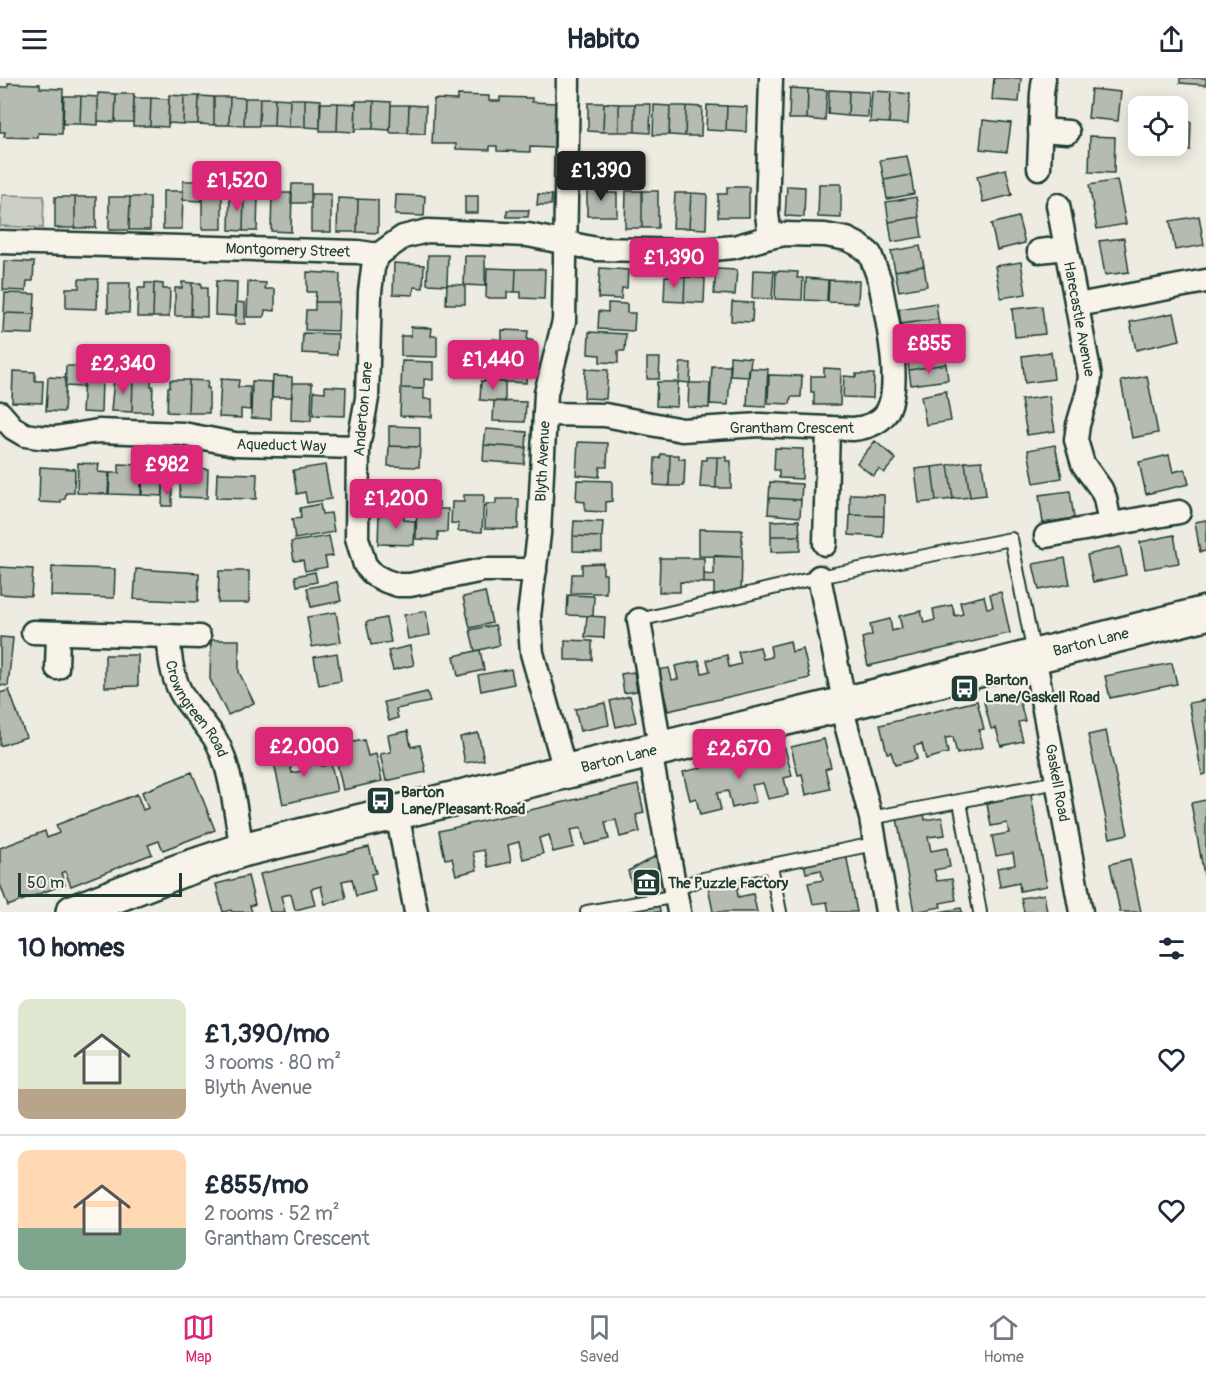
<!DOCTYPE html>
<meta charset="utf-8">
<style>
:root{--surface:#fff;--page:#f2f2f3;--text:#1f2937;--muted:#747a83;--line:#e0e1e3;--accent:#db2777}
body{margin:0;font-family:Pangolin,sans-serif;background:var(--page);color:var(--text);height:100vh;display:flex;flex-direction:column;font-size:22px;white-space:nowrap}
*{box-sizing:border-box;margin:0}
p{font-size:20px;color:var(--muted)}
.icon{flex:none;width:33px;height:33px;fill:none;stroke:currentColor;stroke-width:2;stroke-linecap:round;stroke-linejoin:round}
.map{position:relative;height:834px;overflow:hidden}
.side{display:flex;flex-direction:column;background:var(--surface);flex:1}
.side>*{flex:none}
.fabs{position:absolute;left:1128px;top:18px;display:grid;gap:12px}
.fabs a{display:grid;place-items:center;width:60px;height:60px;border-radius:12px;background:var(--surface);box-shadow:0 3px 15px #0003;font-size:30px}
.scale{position:absolute;left:18px;bottom:15px;width:164px;box-sizing:border-box;padding-left:6px;border:3px solid #1f3d34;border-top:0;font-size:16px;line-height:21px;white-space:nowrap;color:#1f3d34;-webkit-text-stroke:4px #f7f3e8;paint-order:stroke}
.price{position:absolute;translate:-50% -51px;padding:0 14px;border-radius:6px;background:var(--accent);color:#fff;font-size:20px;line-height:39px;filter:drop-shadow(0 2px 3px #0008)}
.price::after{content:'';position:absolute;left:50%;top:36px;width:18px;height:14px;margin-left:-9px;background:inherit;clip-path:polygon(0 0,100% 0,50% 100%)}
.price.on{background:#222;color:#fff}
ul{padding:0;list-style:none}
li{display:flex;align-items:center;gap:18px;height:150px;padding:0 18px}
li+li{border-top:2px solid var(--line)}
li span{display:grid;place-items:center;flex:none;width:168px;height:120px;border-radius:12px;color:#555}
li>.icon{margin-inline-start:auto}
span .icon{width:72px;height:72px;fill:#fffc;stroke-width:1}
li b{font-size:26px}
h2{display:flex;justify-content:space-between;align-items:center;height:72px;padding:0 18px;font-size:26px}
header{display:flex;justify-content:space-between;align-items:center;height:78px;padding:0 18px;background:var(--surface);font-size:27px;font-weight:700}
.dock{display:flex;justify-content:space-around;align-items:center;height:84px;border-top:2px solid var(--line);background:var(--surface);font-size:16px;color:var(--muted)}
.dock a{display:grid;justify-items:center;gap:3px}
.dock .on{color:var(--accent)}
.map>svg:first-child{display:block}
.green{fill:#cccfc4;stroke:#76867c;stroke-width:1.5}
.building{fill:#b5bbb0;stroke:#1f3d34;stroke-width:1.5}
.lines{fill:none;stroke-linecap:round;stroke-linejoin:round}
.lane-casing{stroke:#1f3d34;stroke-width:16}
.street-casing{stroke:#1f3d34;stroke-width:27}
.secondary-casing{stroke:#1f3d34;stroke-width:38}
.lane{stroke:#f7f3e8;stroke-width:12}
.street{stroke:#f7f3e8;stroke-width:22}
.secondary{stroke:#f7f3e8;stroke-width:33}
.labels{text-anchor:middle;stroke-width:4.5;stroke-linejoin:round;paint-order:stroke}
.street-label{font-size:15px;fill:#1f3d34;stroke:#f7f3e8}
.poi-label{font-size:15px;font-weight:bold;fill:#1f3d34;stroke:#f7f3e8;text-anchor:start}
</style>
<header><svg class="icon" aria-label="menu" viewBox="0 0 24 24"><path d="M4 6h16M4 12h16M4 18h16"/></svg>Habito<svg class="icon" aria-label="share" viewBox="0 0 24 24"><path d="M12 15V3M7 8l5-5 5 5M5 13v7h14v-7"/></svg></header>
<div class="map">
<svg width="1206" height="834" viewBox="0 0 1206 834">
<rect width="100%" height="100%" fill="#eeece1"/>
<filter id="ink" filterUnits="userSpaceOnUse"><feTurbulence type="fractalNoise" baseFrequency=".0167" numOctaves="2"/><feDisplacementMap in="SourceGraphic" scale="12" xChannelSelector="R" yChannelSelector="G"/><feConvolveMatrix kernelMatrix="1 2 1 2 8 2 1 2 1" color-interpolation-filters="sRGB"/></filter>
<g filter="url(#ink)">
<!-- green -->
<path class="green" d="M2,117L44,118L43,150L0,148Z"/>
<!-- building -->
<path class="building" d="M994,0H1021L1019,24L992,22Z
M1180,0H1206V7L1180,5Z
M8,5L40,6V10L63,11L62,56L38,55V60L4,59L5,54H0V9H8Z
M790,10L808,11L807,41H789Z
M808,11L827,12L825,43L807,41Z
M1091,11L1121,14L1118,43L1088,40Z
M829,12L849,13L848,38L828,36Z
M849,13L869,14L868,39L848,38Z
M872,13L891,14L889,45L870,44Z
M891,14L910,16L908,46L889,45Z
M98,15L116,16L115,44L98,43Z
M116,16H134L133,44H115Z
M169,17L184,18L183,46L168,45Z
M458,17L489,18V23H500V19L532,20V24L555,25L554,70L530,69V74L497,73V68H490V72L456,71V66H432L434,21L457,22Z
M64,18H81L80,46H63Z
M81,18L98,19V47L80,46Z
M184,18H199L198,46H183Z
M199,18L214,19V47L198,46Z
M214,19H230L229,47H214Z
M230,19L245,20L244,48L229,47Z
M134,20H151L150,48H133Z
M151,20L169,21L168,49L150,48Z
M245,20H260L259,48H244Z
M260,20H275L274,48H259Z
M275,20L290,21L289,49L274,48Z
M290,21H305V49H289Z
M305,21L321,22L320,50L305,49Z
M356,23H374L373,51H355Z
M374,23L391,24L390,52L373,51Z
M320,25H338L337,53H320Z
M338,25L356,26L355,54L337,53Z
M588,25H604L603,54L588,53Z
M604,25L619,26V54H603Z
M619,26H635V54H619Z
M635,26H651L650,55L635,54Z
M391,27H409L408,55H390Z
M409,27L426,28L425,56L408,55Z
M654,27L670,28L669,57H653Z
M707,27L727,28L726,53L706,52Z
M670,28H686L685,58L669,57Z
M686,28L702,29L701,58H685Z
M727,28L747,29L746,54L726,53Z
M983,42L1011,45L1007,74L980,71Z
M1178,44H1191L1190,72L1156,70V68H1178Z
M1090,58L1115,59L1114,95L1089,94Z
M907,78L911,97L884,102L880,82Z
M1006,91L1012,117L983,124L977,98Z
M911,97L914,116L887,121L884,102Z
M1117,102L1126,146L1097,151L1089,107Z
M183,103H203L202,123L183,122Z
M292,106H311V125H291Z
M819,106H841V140L818,139Z
M587,108H608V115H617V138H587Z
M787,108L805,109L804,139L785,138Z
M727,109H749V139H718V116H727Z
M163,113H183L182,151H163Z
M202,113H222V151H202Z
M626,113H642V150H625Z
M642,113H658V150H642Z
M230,115H244L243,153L229,152Z
M244,115L258,116L257,153H243Z
M272,115H292L291,154L271,153Z
M675,115H691L689,150H673Z
M691,115L707,116L706,151L689,150Z
M311,116H331V154H311Z
M538,116L552,117L551,127H537Z
M396,117L425,118L424,138L395,137Z
M465,118H478V135H465Z
M55,119H75V150H55Z
M75,119H96V150H75Z
M109,119H130L129,152H109Z
M130,119H150V152H129Z
M916,119L919,139L889,144L886,124Z
M338,120L358,121L357,154H337Z
M358,121L378,122V155L357,154Z
M507,132H529L528,139H507Z
M1199,138L1204,167L1175,172L1170,143Z
M919,139L922,159L892,164L889,144Z
M1018,139L1025,165L997,172L991,146Z
M1124,160L1129,194L1105,197L1099,163Z
M920,168L924,188L895,193L891,173Z
M428,177H448L447,207L427,206Z
M465,178H485V208L464,207Z
M4,183L34,184L33,203H27L26,213L3,212Z
M1021,184L1026,216L1001,220L995,188Z
M394,185L424,187L423,210L414,209L413,217L393,216Z
M924,188L927,208L899,213L895,193Z
M487,190L516,191L515,214H507V220H486Z
M600,190L628,192L627,210H622L621,221L598,220Z
M516,191H545L544,221L521,220V214H515Z
M716,191L737,192L735,217L714,216Z
M753,192L774,193L772,221L752,220Z
M776,193L798,194L797,200H803L802,222L775,221Z
M307,194L340,196L339,224H315L316,214H307Z
M665,198L685,199L684,224L664,223Z
M685,199L705,200L704,225L684,224Z
M806,200L828,202L827,223L805,222Z
M79,201H98L97,231L66,230V210H79Z
M829,202L859,203L858,225L828,224Z
M216,203L237,204L236,238L215,237Z
M182,204L192,205L191,238H175V210H182Z
M248,204L266,205L265,211H275V233L265,232L264,239H247Z
M108,205H130L129,235L108,234Z
M145,205H154L153,239H137L138,210H145Z
M154,205L163,206V211H170L169,239H153Z
M192,205H201V210H207V239L191,238Z
M447,206L465,207V226H446Z
M5,215L35,216L34,236L4,235Z
M236,224L245,225V246H235Z
M315,224H339L338,253L305,252L306,232H315Z
M732,224L753,225L752,244L731,243Z
M608,225L627,226V235H635L634,253L598,251L599,233L608,234Z
M936,225L938,241L901,246L899,231Z
M1042,228L1045,256L1015,259L1012,231Z
M4,235L34,236L33,256L3,255Z
M1174,235L1180,262L1136,272L1130,244Z
M938,241L941,256L904,262L901,246Z
M411,249L432,250L431,258H437V279L401,278V258H411Z
M502,252L528,253L527,262H533L532,279L493,278V261L502,262Z
M589,254L626,256L625,273H618V285L600,284V277L588,276Z
M303,255L338,256L337,277L302,275Z
M944,271L946,286L909,292L907,276Z
M1051,274L1054,301L1025,305L1022,278Z
M730,278L751,280L749,299L730,298Z
M647,280H660L659,301H647Z
M402,283L433,284V302L424,301V311L401,310Z
M495,283L527,285L526,305L494,303Z
M680,285H691L690,305L679,304Z
M946,286L948,302L911,307L909,292Z
M66,288H84L83,309L65,308Z
M712,288H731L728,327L710,326Z
M749,290L768,291L766,329L747,328Z
M824,290L841,291L840,327H814V314H811V298H824Z
M585,291L608,292L606,321L584,320Z
M13,293L35,294V303H43L42,325L12,324Z
M856,296H874L873,320L843,319L844,298L856,299Z
M769,297L802,298L801,319H791L790,326L768,325Z
M273,298L292,299V319H272Z
M1147,298L1158,355L1132,360L1121,303Z
M48,299L66,300L64,334L46,333Z
M114,300H133L132,334L111,333Z
M133,300L151,301V308H153L152,334H132Z
M84,301L102,302L101,335L82,334Z
M221,301L239,302L238,309H250V332L241,331V340L219,339Z
M170,302H189L188,335L167,334L168,309H170Z
M189,302L208,303L207,310H209V335H188Z
M252,303L272,304L271,341L251,340Z
M481,303L505,304V324L480,322Z
M657,304H678L677,329L656,328Z
M292,305H312L311,343L291,342Z
M689,305H710L709,330L688,329Z
M325,308L346,309L345,338L313,337L314,313L325,314Z
M401,310L424,311V321H432V339L400,338Z
M946,313L951,343L926,347L921,318Z
M1049,318L1055,353L1027,357L1021,322Z
M494,323L526,324L525,344L493,343Z
M389,348L420,349V369L389,368Z
M486,351L527,354L526,370L484,367Z
M875,363L896,381L884,395L879,391L873,398L857,385Z
M578,364L608,365L607,389H600L599,399L576,397Z
M484,367L526,370L524,386L483,383Z
M1055,367L1062,400L1034,405L1028,372Z
M389,368L420,369L419,389L388,388Z
M775,370L803,371L802,401L779,400V392H774Z
M661,376L670,377L669,408L654,407L655,380H660Z
M670,377H679V381H685L684,408H669Z
M1169,377L1173,394L1185,391L1189,406L1146,416L1139,384Z
M707,379H717L716,410L700,409L702,382H707Z
M717,379H726V383H731V410H716Z
M982,383L986,417L970,419L965,384Z
M965,384L970,419L953,421L948,387Z
M78,385L99,386L98,394L109,395L108,416L77,415Z
M119,386L141,387V417L109,416L110,395H119Z
M143,387L164,388L163,418L142,417Z
M325,387L331,421L307,425L305,414L297,416L293,392Z
M948,387L953,421L936,423L932,389Z
M40,389L75,391L74,415H66L65,421L61,422V425L39,424Z
M932,389L936,423L919,425L915,391Z
M191,390L208,391L207,420L180,419V397H191Z
M217,395L257,396L256,421L216,420Z
M577,402L612,403V423L606,424V434L585,433V424L576,423Z
M770,404L802,406L801,422L769,420Z
M163,408H172V428H162Z
M1070,413L1074,440L1043,445L1039,417Z
M850,416L884,417V438L850,437Z
M464,417H484L482,454L458,453L459,446L451,445L452,424H464Z
M769,420L801,422L800,439L768,436Z
M496,421H519L518,451L485,450L486,426H496Z
M417,424H439V431H448L447,454H438V462L416,461Z
M320,426L322,436L331,435L334,454L295,461L292,441L301,440L300,430Z
M379,436L404,437V442L415,443L414,467L378,466Z
M850,437L884,438L883,459L849,457Z
M799,442L800,458H771V443Z
M1206,442V473L1200,474L1195,444Z
M574,443L603,444L602,459L573,458Z
M699,451L742,452V479L699,478Z
M1174,457L1179,485L1145,491L1140,464Z
M329,458L333,478L325,479L327,489L305,493L303,482L294,483L291,464Z
M573,458L602,459V474L573,473Z
M771,458H800V473L771,474Z
M1120,469L1126,497L1093,504L1087,477Z
M714,478L742,479L741,516H714V505H704V496L714,497Z
M660,480H704V505L680,504V514H659Z
M1065,480L1070,506L1039,512L1033,486Z
M603,485V496H606V515H571L572,496H582V486Z
M0,489L33,491L31,518L0,516Z
M52,489L115,491L114,520L51,518Z
M136,491L199,495L198,524L134,521Z
M219,493H249V525H218Z
M315,494L317,504L297,508L295,498Z
M337,504L341,523L311,529L307,510Z
M485,514L492,545L470,550L463,519Z
M1001,514L1010,555L868,588L862,560L872,557L870,546L890,541L892,553L902,550L899,538L921,533L924,545L935,542L933,531L952,527L955,538L963,536L960,524L984,518L987,530L993,529L990,516Z
M568,517L594,518L593,538L567,537Z
M426,533L430,557L408,561L404,537Z
M336,534L341,564L312,569L307,539Z
M587,538L605,539L604,560L585,559Z
M386,540L391,564L371,567L366,544Z
M495,547L500,567L475,573L470,552Z
M0,559L13,560L8,608L0,607Z
M211,562H239V594L254,625L228,637L210,601Z
M565,562L592,563V582H565Z
M790,563L792,574L803,571L810,600L668,633L658,592L669,590L672,602L678,601L675,588L699,583L702,595L710,593L707,582L727,577L729,589L741,586L738,574L760,569L763,581L772,579L770,568Z
M410,568L414,587L393,592L388,573Z
M480,572L484,592L458,598L454,578Z
M337,575L341,603L319,607L314,579Z
M105,577H138V608L105,609Z
M1172,585L1177,606L1110,620L1105,598Z
M511,591L514,606L481,613L478,597Z
M634,594L637,613L624,615L621,596Z
M9,612L26,659L0,668V615Z
M427,614L430,624L396,631L398,640L389,643L384,624Z
M1018,616L1025,643L1018,644L1023,663L1001,668L996,650L991,651L984,624Z
M630,618L636,644L616,649L610,623Z
M1206,622V696L1202,697L1189,625Z
M977,623L984,651L979,652L983,669L957,676L953,659L945,660L948,675L926,681L922,666L914,668L917,681L895,687L891,674L887,675L880,647Z
M605,625L609,647L580,653L575,631Z
M408,653L411,669L420,667L426,694L386,703L380,676L391,674L388,657Z
M1106,653L1128,756L1110,760L1088,657Z
M478,655L484,682L465,685L460,659Z
M824,661L831,689L825,691L830,711L806,717L802,696L798,697L791,669Z
M364,662L368,678L376,676L382,703L343,712L337,685L347,683L344,666Z
M785,670L792,698L784,700L788,717L768,721L763,705L752,707L756,724L732,730L728,713L717,715L721,732L700,737L696,720L690,722L683,694Z
M319,672L322,688L331,686L337,713L283,726L273,680L288,677L292,695L302,693L299,677Z
M192,694L215,752L163,772L159,763L148,767L152,776L71,808L65,793L61,795L65,806L8,828L0,806V770L45,753L47,760L59,755L56,747L137,716L143,732L148,730L142,714Z
M638,707L644,735L636,737L640,754L620,759L616,742L605,744L609,761L585,767L581,750L570,752L574,769L553,774L549,757L539,760L543,776L523,781L519,764L508,767L511,784L488,789L484,772L473,774L477,792L456,797L452,780L445,781L439,753Z
M1030,711L1047,808L1020,813L1019,805L1000,809L997,790L1015,787L1013,775L996,778L992,758L1009,755L1007,745L991,748L987,726L1003,723L1002,716Z
M1206,722V796L1204,797L1191,725Z
M924,735L925,742L942,739L945,757L928,759L931,773L947,770L950,789L934,792L937,803L952,801L956,822L940,825L941,829L914,834L897,740Z
M369,769L376,795L371,796L375,813L356,818L352,801L342,803L346,820L325,826L321,808L311,811L315,827L295,832L291,816L281,818L285,834H270L260,796Z
M846,776L857,834H829L827,824L813,826L808,805L823,802L821,792L806,795L804,784Z
M656,778L664,817L636,822L628,793Z
M1130,781L1141,834H1120L1110,786Z
M749,795L751,807L737,810L738,819L753,816L757,834H713L707,803Z
M248,798L255,826L250,828L252,834H232L231,832L223,834L216,806Z
M1044,816L1047,834H1024L1021,820Z
M659,827L660,834H632L631,832Z
M961,830L962,834H939Z"/>
<g class="lines">
<defs>
<path id="lane" d="M639,542L819,499L1011,461L1034,576
M960,724L980,834
M871,740L1057,704
M771,788L780,834
M587,834L666,820L675,812L698,802L874,766"/>
<g id="street">
<path d="M1040,52L1068,54"/>
<path d="M1039,90L1042,15L1044,0"/>
<path id="s1" d="M1058,127L1090,298L1088,313L1078,347L1076,362L1083,386L1101,411L1105,420L1110,446"/>
<path d="M770,159L767,136L771,0"/>
<path id="s2" d="M0,164L358,174L378,177L403,159L427,153L528,157L596,171L691,173L734,169L770,159L785,156L825,157L847,161L859,167L870,176L880,203C885,234 906,316 883,339C875,347 863,350 853,351L760,347L682,352L605,337L545,336"/>
<path d="M1039,173L1066,170"/>
<path d="M378,177L373,190L370,214L367,320L358,369L357,460L365,487L374,497L386,503L398,507H410L483,492H535"/>
<path d="M1077,227L1206,203"/>
<path id="s3" d="M0,335L13,350L25,357L39,359L55,360L98,353L127,354L183,356L235,366L358,369"/>
<path d="M1046,458L1179,434"/>
<path d="M825,466L828,350"/>
<path d="M819,499L842,613L844,639L871,740L887,834"/>
<path d="M639,542L660,670"/>
<path d="M33,554L199,559"/>
<path id="s4" d="M169,558C169,580 172,601 184,620C194,635 208,648 217,664C232,692 236,740 242,772"/>
<path id="s5" d="M1034,577L1081,834"/>
<path d="M57,590L58,555"/>
<path d="M650,673L679,834"/>
<path id="s6" d="M565,692L532,575L529,538L539,456L546,315L564,243L568,0"/>
<path d="M397,735L416,834"/>
</g>
<g id="secondary">
<path id="s7" d="M73,834L179,793L242,772L844,626L1206,535"/>
</g>
</defs>
<!-- lane casing -->
<use href="#lane" class="lane-casing"/>
<!-- street casing -->
<use href="#street" class="street-casing"/>
<!-- secondary casing -->
<use href="#secondary" class="secondary-casing"/>
<!-- lane -->
<use href="#lane" class="lane"/>
<!-- street -->
<use href="#street" class="street"/>
<!-- secondary -->
<use href="#secondary" class="secondary"/>
</g>
</g>
<!-- icons -->
<defs>
<symbol id="bus-square" viewBox="-11 -11 22 22"><rect x="-9" y="-9" width="18" height="18" rx="4" fill="#1f3d34" stroke="#f7f3e8"/><path d="M-5-6H5V4H4V6H2V4H-2V6H-4V4H-5ZM-3.5-4V0h7V-4ZM-3.5 1.2v1.5H-2V1.2ZM2 1.2v1.5H3.5V1.2Z" fill="#fff"/></symbol>
<symbol id="museum-square" viewBox="-11 -11 22 22"><rect x="-9" y="-9" width="18" height="18" rx="4" fill="#1f3d34" stroke="#f7f3e8"/><path d="M0-6L6-3V-2H-6V-3ZM-5-1h2V3h-2ZM-1-1h2V3h-2ZM3-1h2V3H3ZM-6 4H6V6H-6Z" fill="#fff"/></symbol>
</defs>
<g fill-rule="evenodd">
<use href="#bus-square" x="948" y="594" width="33" height="33"/>
<use href="#bus-square" x="364" y="706" width="33" height="33"/>
<use href="#museum-square" x="630" y="788" width="33" height="33"/>
</g>
<g class="labels">
<!-- street labels -->
<g class="street-label">
<text dy="5" stroke="none"><textPath href="#s2" startOffset="288">Montgomery Street</textPath></text>
<text dy="5" stroke="none"><textPath href="#s1" startOffset="116">Harecastle Avenue</textPath></text>
<text transform="translate(363 331) rotate(-85)" y="5">Anderton Lane</text>
<text x="792" y="355">Grantham Crescent</text>
<text dy="5" stroke="none"><textPath href="#s3" startOffset="292">Aqueduct Way</textPath></text>
<text dy="5" stroke="none"><textPath href="#s6" startOffset="314">Blyth Avenue</textPath></text>
<text dy="5" stroke="none"><textPath href="#s7" startOffset="1054">Barton Lane</textPath></text>
<text dy="5" stroke="none"><textPath href="#s4" startOffset="80">Crowngreen Road</textPath></text>
<text dy="5" stroke="none"><textPath href="#s7" startOffset="568">Barton Lane</textPath></text>
<text dy="5" stroke="none"><textPath href="#s5" startOffset="130">Gaskell Road</textPath></text>
</g>
<!-- poi labels -->
<g class="poi-label">
<text x="985" y="607">Barton<tspan x="985" dy="17">Lane/Gaskell Road</tspan></text>
<text x="401" y="719">Barton<tspan x="401" dy="17">Lane/Pleasant Road</tspan></text>
<text x="668" y="810">The Puzzle Factory</text>
</g>
</g>
</svg>
<div class="fabs">
<a><svg class="icon" aria-label="locate" viewBox="0 0 24 24"><circle cx="12" cy="12" r="6"/><path d="M12 2v4M12 18v4M2 12h4M18 12h4"/></svg></a>
</div>
<div class="scale">50 m</div>
<b class="price on" style="left:601px;top:124px">£1,390</b>
<b class="price" style="left:237px;top:134px">£1,520</b>
<b class="price" style="left:674px;top:211px">£1,390</b>
<b class="price" style="left:929px;top:297px">£855</b>
<b class="price" style="left:493px;top:313px">£1,440</b>
<b class="price" style="left:123px;top:317px">£2,340</b>
<b class="price" style="left:167px;top:418px">£982</b>
<b class="price" style="left:396px;top:452px">£1,200</b>
<b class="price" style="left:304px;top:700px">£2,000</b>
<b class="price" style="left:739px;top:702px">£2,670</b>
</div>
<section class="side">
<h2>10 homes<svg class="icon" aria-label="filters" viewBox="0 0 24 24"><path d="M4 7h16M4 17h16"/><circle cx="9" cy="7" r="2"/><circle cx="15" cy="17" r="2"/></svg></h2>
<ul>
<li><span style="background:linear-gradient(#dfe7d0 75%,#b9a48a 0)"><svg class="icon" aria-label="home" viewBox="0 0 24 24"><path d="M3 11l9-7 9 7M6 9v11h12V9"/></svg></span><div><b>£1,390/mo</b><p>3 rooms · 80 m²</p><p>Blyth Avenue</p></div><svg class="icon" aria-label="heart" viewBox="0 0 24 24"><path d="M12 20l-8-8c-3-5 5-10 8-4 3-6 11-1 8 4z"/></svg></li>
<li><span style="background:linear-gradient(#ffd9b3 65%,#7fa58c 0)"><svg class="icon" aria-label="home" viewBox="0 0 24 24"><path d="M3 11l9-7 9 7M6 9v11h12V9"/></svg></span><div><b>£855/mo</b><p>2 rooms · 52 m²</p><p>Grantham Crescent</p></div><svg class="icon" aria-label="heart" viewBox="0 0 24 24"><path d="M12 20l-8-8c-3-5 5-10 8-4 3-6 11-1 8 4z"/></svg></li>
</ul>
</section>
<nav class="dock">
<a class="on"><svg class="icon" aria-label="map" viewBox="0 0 24 24"><path d="M3 6l6-2 6 2 6-2v14l-6 2-6-2-6 2zM9 4v14M15 6v14"/></svg>Map</a>
<a><svg class="icon" aria-label="saved" viewBox="0 0 24 24"><path d="M7 4h10v16l-5-4-5 4z"/></svg>Saved</a>
<a><svg class="icon" aria-label="home" viewBox="0 0 24 24"><path d="M3 11l9-7 9 7M6 9v11h12V9"/></svg>Home</a>
</nav>
